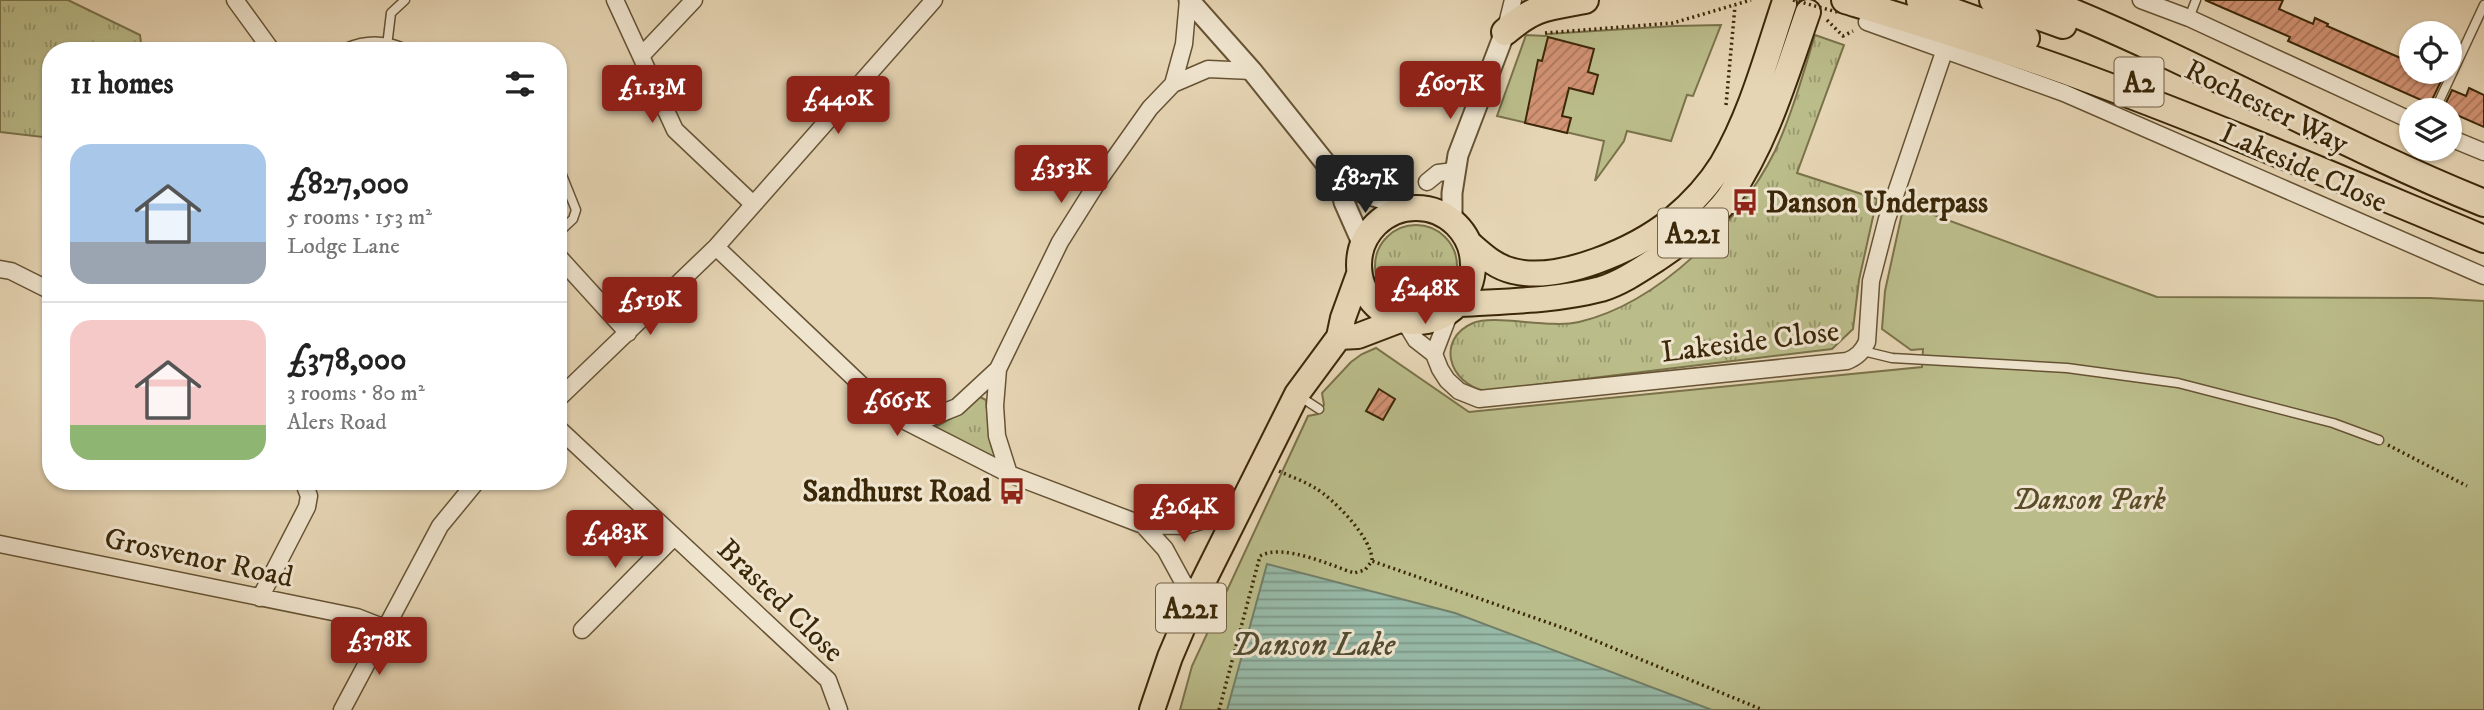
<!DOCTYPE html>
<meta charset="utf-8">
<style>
:root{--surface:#fff;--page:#f2f2f2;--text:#222;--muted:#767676;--line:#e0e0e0;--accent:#8f2418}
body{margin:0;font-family:"IM FELL DW Pica",serif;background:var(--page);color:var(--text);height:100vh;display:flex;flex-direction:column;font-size:26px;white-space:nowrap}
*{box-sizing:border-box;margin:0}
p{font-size:23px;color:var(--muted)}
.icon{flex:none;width:38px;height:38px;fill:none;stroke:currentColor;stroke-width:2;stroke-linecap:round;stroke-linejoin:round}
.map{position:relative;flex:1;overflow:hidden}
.panel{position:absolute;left:42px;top:42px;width:525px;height:448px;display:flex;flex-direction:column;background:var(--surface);border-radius:28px;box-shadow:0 2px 5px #0004}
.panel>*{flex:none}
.fabs{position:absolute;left:2399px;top:21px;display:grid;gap:14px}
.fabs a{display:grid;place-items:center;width:63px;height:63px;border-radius:50%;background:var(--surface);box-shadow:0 2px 5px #0004;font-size:35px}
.price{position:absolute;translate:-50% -60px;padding:0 16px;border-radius:7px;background:var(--accent);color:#fff;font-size:23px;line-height:46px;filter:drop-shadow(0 2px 4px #0008)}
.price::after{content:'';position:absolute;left:50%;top:42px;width:21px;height:16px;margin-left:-10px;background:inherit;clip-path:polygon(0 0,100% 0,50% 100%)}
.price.on{background:#222;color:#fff}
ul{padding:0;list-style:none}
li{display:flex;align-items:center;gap:21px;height:175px;padding:0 28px}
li+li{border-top:2px solid var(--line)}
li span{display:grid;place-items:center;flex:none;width:196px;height:140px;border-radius:21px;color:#555}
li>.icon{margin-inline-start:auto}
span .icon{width:84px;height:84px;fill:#fffc;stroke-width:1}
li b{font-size:30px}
h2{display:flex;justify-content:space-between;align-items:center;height:84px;padding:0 28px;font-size:30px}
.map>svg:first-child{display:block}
.grass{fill:url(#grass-tufts);stroke:#7a724a;stroke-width:2}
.green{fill:#babc8a;stroke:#7a724a;stroke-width:2}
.water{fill:url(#water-rules);stroke:#727f68;stroke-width:2}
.building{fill:url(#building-hatch);stroke:#3b2809;stroke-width:2}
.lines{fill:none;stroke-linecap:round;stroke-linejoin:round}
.service-casing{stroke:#665334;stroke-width:11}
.minor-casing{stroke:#665334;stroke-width:19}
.tertiary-casing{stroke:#665334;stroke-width:23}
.primary-casing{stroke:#3b2809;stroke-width:28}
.trunk-casing{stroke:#3b2809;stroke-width:30}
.path{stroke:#3b2809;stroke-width:3.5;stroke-dasharray:2 3.5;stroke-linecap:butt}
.service{stroke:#efe4ce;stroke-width:8}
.minor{stroke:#efe4ce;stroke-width:16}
.tertiary{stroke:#efe4ce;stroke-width:19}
.primary{stroke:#e6d5b4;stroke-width:24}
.trunk{stroke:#e6d5b4;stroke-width:26}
.path-bridge{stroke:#3b2809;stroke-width:3.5;stroke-dasharray:2 3.5;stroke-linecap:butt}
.labels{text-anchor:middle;stroke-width:6;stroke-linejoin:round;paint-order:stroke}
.shield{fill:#efe4ce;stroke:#716044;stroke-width:2}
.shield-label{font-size:28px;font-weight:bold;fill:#3b2809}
.street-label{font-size:30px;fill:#3b2809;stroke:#efe4ce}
.poi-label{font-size:30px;font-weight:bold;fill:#3b2809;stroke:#efe4ce;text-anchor:start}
.park-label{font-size:30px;font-style:italic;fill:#5b4d29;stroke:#efe4ce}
.water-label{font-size:32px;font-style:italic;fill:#524c30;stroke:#efe4ce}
</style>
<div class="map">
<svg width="2484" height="710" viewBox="0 0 2484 710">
<defs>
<pattern id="grass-tufts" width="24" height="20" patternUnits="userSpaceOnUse" patternTransform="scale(1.75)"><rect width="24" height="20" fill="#babc8a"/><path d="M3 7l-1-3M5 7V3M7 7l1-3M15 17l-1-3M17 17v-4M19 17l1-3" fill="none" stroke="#98996f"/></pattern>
<pattern id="water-rules" width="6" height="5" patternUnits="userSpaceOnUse" patternTransform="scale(1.75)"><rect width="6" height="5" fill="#97b9a7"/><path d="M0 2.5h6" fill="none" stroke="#7c9686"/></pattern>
<pattern id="building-hatch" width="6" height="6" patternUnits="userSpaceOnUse" patternTransform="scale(1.75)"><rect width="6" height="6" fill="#d39374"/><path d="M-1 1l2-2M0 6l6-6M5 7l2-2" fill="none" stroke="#ac785d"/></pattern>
</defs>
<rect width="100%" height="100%" fill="#e6d5b4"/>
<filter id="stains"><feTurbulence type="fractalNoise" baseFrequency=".00286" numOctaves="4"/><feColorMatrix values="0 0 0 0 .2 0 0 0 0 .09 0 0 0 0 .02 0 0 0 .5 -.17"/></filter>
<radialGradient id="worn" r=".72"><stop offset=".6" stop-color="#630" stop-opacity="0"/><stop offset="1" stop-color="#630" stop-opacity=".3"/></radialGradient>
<!-- grass -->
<path class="grass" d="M0,0H68L140,35L142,51H51V138L0,132Z
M1815,35L1844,45L1797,173L1877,199L1859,280L1853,329L1832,349L1485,391C1448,383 1436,339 1473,323C1495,314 1549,329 1579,322C1659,303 1739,223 1775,151C1792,114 1803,74 1815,35Z
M1375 266a41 41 0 1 1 82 0a41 41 0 1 1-82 0Z
M980,397L986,400L990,441L995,457L990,459L933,428L952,418L974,399Z"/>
<!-- green -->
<path class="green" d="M1721,25L1693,96L1687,95L1671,141L1627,131L1624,141L1595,181L1604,141L1497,116L1526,35L1546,36L1547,34L1674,26Z
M1904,204L2157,297L2430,298L2484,301V710H1180L1192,666L1308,416L1318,414L1324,405L1322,393L1351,362L1362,354L1376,348L1469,412L1922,367L1923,349L1911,350L1882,329L1885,291Z"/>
<!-- water -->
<path class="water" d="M1267,564L1455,613L1712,710H1227Z"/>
<!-- building -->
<path class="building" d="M2205,0H2283L2279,9L2313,24L2315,18L2328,24L2327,26L2412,63V72H2431L2443,77L2430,104L2288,41L2290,37Z
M1548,37L1594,49L1588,72L1598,75L1593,94L1569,88L1562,116L1571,118L1567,133L1525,123L1538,60L1542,61Z
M2469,88L2484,95V127L2450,112V110L2443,109L2452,90L2466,96Z
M1379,389L1395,399L1383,420L1366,411Z"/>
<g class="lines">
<defs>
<path id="service" d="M2189,18L2196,0
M387,46L391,13L405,0
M2435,110L2484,5
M558,165L576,210L573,219L558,233
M1863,351L1892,358L2067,368L2178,383L2333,423L2379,440
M1299,396L1319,409"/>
<path id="minor" d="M235,0L272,51
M615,0L675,130L753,204
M2141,0L2189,18L2412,121
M1867,22L2064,93L2484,276
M1505,32L1513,0
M349,51C367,43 384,44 401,51
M641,56L694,0
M1173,84L1184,44L1188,0
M2450,138L2484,152
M1427,182L1438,173L1454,171
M716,247L874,397L907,422L1009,474L1143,525L1185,526L1239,509
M558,256L628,333
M0,269L11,271L51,291
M1405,322L1416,340L1434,354L1440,369L1447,380L1459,391L1479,399L1847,361C1857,357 1862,352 1867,342L1871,281L1887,219L1945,49
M1434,354L1450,312
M998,369L995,406L997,436L1009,474
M558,399L716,247L934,0
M907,422L929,418L957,407L998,369L1060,242L1099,180L1150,108L1173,84L1208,69L1252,71
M558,428L828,680L839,710
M1143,525L1165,549L1183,582L1196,596
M0,544L357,617L385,628
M260,598L307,507L309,496L303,481
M582,630L674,537
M342,710L440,526L477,481"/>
<path id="tertiary" d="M1189,0L1252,71L1339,180L1358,191L1411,208
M1339,180L1344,202L1363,245
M1452,220V193L1458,155L1505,32"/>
<path id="primary" d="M1359 265a57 57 0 1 1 114 0a57 57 0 1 1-114 0Z
M1469,243C1483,255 1495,267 1513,271C1560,283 1636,249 1672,220C1691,204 1709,185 1722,164C1751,115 1766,58 1784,4
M1459,304C1506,301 1555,301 1601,289C1621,283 1640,270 1657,259C1682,242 1711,222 1729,197C1767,141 1786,75 1808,12
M1339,337L1358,336L1400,320
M1152,710L1170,657L1196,596L1297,394L1339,337L1343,318L1359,274"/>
<path id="trunk" d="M1845,0C1927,25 2010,50 2091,80C2224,129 2354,185 2484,239
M1920,0L2026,38
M1993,0L2063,25
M2042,0C2193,59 2334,143 2484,203
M1505,32C1535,6 1547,7 1585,0"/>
</defs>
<!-- service casing -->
<use href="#service" class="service-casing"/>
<!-- minor casing -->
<use href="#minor" class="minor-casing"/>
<!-- tertiary casing -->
<use href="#tertiary" class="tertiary-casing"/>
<!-- primary casing -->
<use href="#primary" class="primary-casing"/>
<!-- trunk casing -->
<use href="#trunk" class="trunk-casing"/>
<!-- path -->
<path class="path" d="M1827,20L1843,36L1853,31
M1545,33L1673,23L1751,0
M1726,105L1735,6
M2388,445L2467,486
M1279,471C1291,477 1304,481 1315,488C1334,499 1373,539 1372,561
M1219,710L1260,556C1283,543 1330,565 1354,573L1365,570L1372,561L1572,631L1763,710"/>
<!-- service -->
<use href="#service" class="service"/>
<!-- minor -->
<use href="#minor" class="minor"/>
<!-- tertiary -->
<use href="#tertiary" class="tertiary"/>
<!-- primary -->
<use href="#primary" class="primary"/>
<!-- trunk -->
<use href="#trunk" class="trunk"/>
<!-- path-bridge -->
<path class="path-bridge" d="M1793,0L1837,12"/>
</g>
<!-- icons -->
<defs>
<symbol id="bus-bare" viewBox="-9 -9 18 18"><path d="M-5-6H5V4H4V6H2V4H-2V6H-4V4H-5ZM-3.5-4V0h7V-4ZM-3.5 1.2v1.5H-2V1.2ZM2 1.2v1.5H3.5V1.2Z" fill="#8f2418" stroke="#efe4ce" stroke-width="2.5" paint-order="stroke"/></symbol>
</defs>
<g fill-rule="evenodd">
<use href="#bus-bare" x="1726" y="183" width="38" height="38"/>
<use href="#bus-bare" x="993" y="472" width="38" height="38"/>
</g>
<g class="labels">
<!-- shield labels -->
<g class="shield">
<rect x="2114.5" y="57.5" width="49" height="49" rx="5"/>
<rect x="1658" y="208.5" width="70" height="49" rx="5"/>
<rect x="1156" y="583.5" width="70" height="49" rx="5"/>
</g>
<g class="shield-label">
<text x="2139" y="92">A2</text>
<text x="1693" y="243">A221</text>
<text x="1191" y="618">A221</text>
</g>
<!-- street labels -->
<g class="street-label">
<text transform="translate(2267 106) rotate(26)" y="10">Rochester Way</text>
<text transform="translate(2304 167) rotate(24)" y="10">Lakeside Close</text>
<text transform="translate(1750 341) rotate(-7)" y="10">Lakeside Close</text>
<text transform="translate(199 557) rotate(12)" y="10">Grosvenor Road</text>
<text transform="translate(781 600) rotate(44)" y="10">Brasted Close</text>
</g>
<!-- poi labels -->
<g class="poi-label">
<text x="1766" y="212">Danson Underpass</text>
<text x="991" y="501" text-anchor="end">Sandhurst Road</text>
</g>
<!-- park labels -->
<g class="park-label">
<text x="2089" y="509">Danson Park</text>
</g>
<!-- water labels -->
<g class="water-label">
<text x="1313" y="655">Danson Lake</text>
</g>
</g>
<rect width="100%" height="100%" filter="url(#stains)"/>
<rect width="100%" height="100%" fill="url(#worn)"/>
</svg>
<div class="fabs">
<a><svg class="icon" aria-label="locate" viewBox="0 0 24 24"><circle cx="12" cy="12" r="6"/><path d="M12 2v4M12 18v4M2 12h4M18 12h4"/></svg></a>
<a><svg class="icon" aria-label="layers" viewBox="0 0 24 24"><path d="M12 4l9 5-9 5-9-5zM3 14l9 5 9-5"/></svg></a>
</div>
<b class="price" style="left:1450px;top:121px">£607K</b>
<b class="price" style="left:652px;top:125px">£1.13M</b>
<b class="price" style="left:838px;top:136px">£440K</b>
<b class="price" style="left:1061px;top:205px">£353K</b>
<b class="price on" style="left:1365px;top:215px">£827K</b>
<b class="price" style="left:1425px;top:326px">£248K</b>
<b class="price" style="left:650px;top:337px">£519K</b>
<b class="price" style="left:897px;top:438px">£665K</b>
<b class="price" style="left:1184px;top:544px">£264K</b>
<b class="price" style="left:615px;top:570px">£483K</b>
<b class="price" style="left:379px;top:677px">£378K</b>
<section class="panel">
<h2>11 homes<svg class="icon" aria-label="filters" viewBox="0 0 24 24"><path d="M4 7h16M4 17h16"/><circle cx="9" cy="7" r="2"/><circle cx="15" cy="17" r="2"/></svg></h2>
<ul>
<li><span style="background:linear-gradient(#a9c7e8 70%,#9aa5b1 0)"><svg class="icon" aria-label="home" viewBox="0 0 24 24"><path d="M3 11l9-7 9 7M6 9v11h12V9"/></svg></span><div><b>£827,000</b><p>5 rooms · 153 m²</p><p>Lodge Lane</p></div></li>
<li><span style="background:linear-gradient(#f6c9c9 75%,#8fb573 0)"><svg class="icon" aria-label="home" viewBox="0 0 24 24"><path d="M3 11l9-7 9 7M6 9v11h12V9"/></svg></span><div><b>£378,000</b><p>3 rooms · 80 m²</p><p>Alers Road</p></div></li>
</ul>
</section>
</div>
